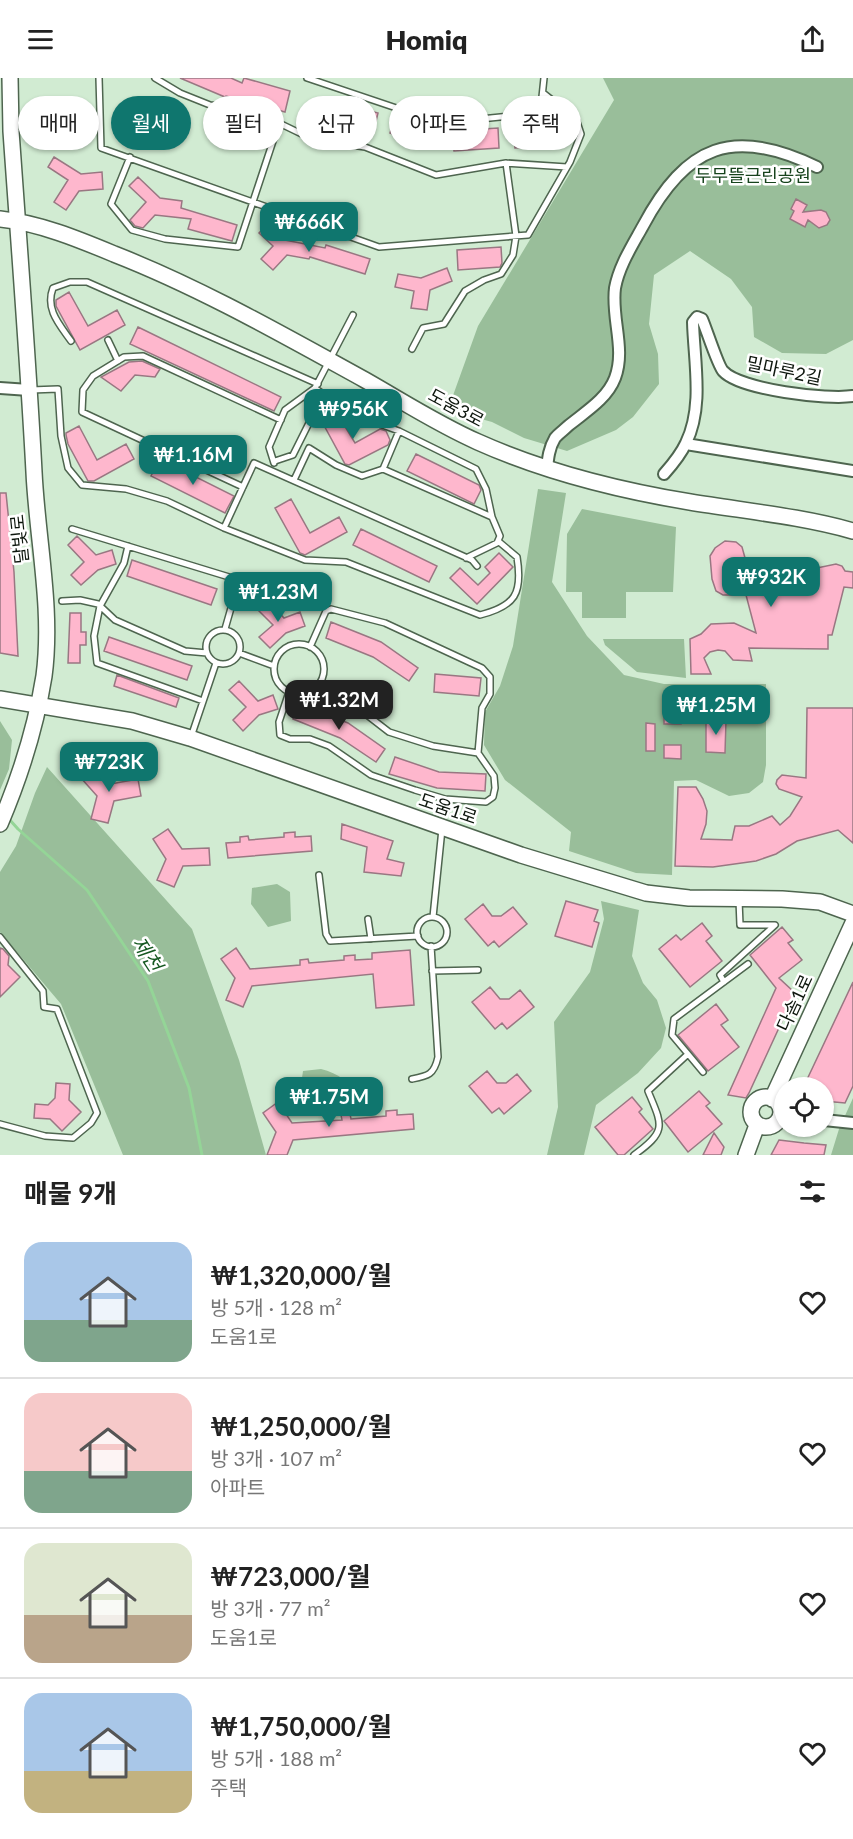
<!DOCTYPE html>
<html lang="ko">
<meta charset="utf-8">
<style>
:root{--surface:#fff;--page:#f2f2f2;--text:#222;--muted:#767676;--line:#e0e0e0;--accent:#0f766e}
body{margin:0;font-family:Lato,"Noto Sans KR",sans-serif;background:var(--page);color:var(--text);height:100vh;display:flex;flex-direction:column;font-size:22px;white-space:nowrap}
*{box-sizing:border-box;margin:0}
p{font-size:20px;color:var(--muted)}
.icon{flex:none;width:33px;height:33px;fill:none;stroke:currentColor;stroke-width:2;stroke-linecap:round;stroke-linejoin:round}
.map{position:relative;height:1077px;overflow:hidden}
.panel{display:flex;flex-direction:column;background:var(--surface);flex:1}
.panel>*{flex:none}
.banner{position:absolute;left:18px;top:18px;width:818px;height:54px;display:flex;gap:12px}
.fabs{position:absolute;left:774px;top:999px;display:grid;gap:12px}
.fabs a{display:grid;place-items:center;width:60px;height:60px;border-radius:50%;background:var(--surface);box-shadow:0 2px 4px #0004;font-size:30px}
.price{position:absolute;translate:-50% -51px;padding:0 14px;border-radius:12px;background:var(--accent);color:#fff;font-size:20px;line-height:39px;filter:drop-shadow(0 2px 3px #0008)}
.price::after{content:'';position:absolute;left:50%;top:36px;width:18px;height:14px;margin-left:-9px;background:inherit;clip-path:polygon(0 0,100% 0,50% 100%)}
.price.current{background:#222;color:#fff}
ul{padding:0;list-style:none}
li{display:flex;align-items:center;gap:18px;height:150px;padding:0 24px}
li+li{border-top:2px solid var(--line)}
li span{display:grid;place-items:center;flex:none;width:168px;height:120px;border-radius:18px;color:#555}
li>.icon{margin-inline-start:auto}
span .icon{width:72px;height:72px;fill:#fffc;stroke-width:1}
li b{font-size:26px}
h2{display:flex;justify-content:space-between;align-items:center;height:72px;padding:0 24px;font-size:26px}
.pill{padding:0 21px;border-radius:27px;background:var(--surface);box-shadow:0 2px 4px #0004;font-size:21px;line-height:54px}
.pill.current{background:var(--accent);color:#fff}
header{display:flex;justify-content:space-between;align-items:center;height:78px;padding:0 24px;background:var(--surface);font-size:27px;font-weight:800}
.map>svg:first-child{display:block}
.green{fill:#99be9a}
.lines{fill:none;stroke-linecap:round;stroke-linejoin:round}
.stream{stroke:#94d597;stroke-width:3}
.building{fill:#feb7cd;stroke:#997782;stroke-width:1.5}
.lane-casing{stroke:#4e654f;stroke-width:8}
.street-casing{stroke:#4e654f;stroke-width:14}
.secondary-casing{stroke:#4e654f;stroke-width:18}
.lane{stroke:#fff;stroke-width:5}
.street{stroke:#fff;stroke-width:10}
.secondary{stroke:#fff;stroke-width:15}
.labels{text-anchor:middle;stroke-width:5;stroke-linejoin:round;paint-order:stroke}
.park-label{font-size:18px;fill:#16431c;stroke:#fff}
.street-label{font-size:18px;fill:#0d160d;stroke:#fff}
.water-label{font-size:20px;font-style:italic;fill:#155820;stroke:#fff}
</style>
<header><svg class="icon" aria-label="menu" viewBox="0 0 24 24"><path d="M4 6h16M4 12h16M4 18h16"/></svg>Homiq<svg class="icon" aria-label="share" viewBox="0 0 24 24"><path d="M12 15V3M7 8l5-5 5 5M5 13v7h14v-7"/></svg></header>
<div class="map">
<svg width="853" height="1077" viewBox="0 0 853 1077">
<rect width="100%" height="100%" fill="#d1ebd2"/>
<!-- green -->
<path class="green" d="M603,0H853V262L826,276L782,275L754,259L752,229L731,201L690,173L654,197L649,246L658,276L659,306L633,339L616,352L567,373L524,360L492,344L474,339L459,331L451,323L478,248L614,22Z
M538,411L566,415L552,504L587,558L624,597L664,606H766V687L763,704L749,715L729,718L696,702L674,703L672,797L636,795L569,773L571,754L505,702L484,667L485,634L500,608L513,568Z
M582,431L676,449L673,514H626V540H582V514H566L567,456Z
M603,561H684L686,600L637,594L605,567Z
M0,643L12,662L9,691L0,712Z
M47,689L192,851L239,982L266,1077H123L61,926L0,854V794L16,768L35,715Z
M277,806L290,814L291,843L268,849L251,826L252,810Z
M601,823L639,832L632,878L643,905L657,922L666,950L661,970L638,995L596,1027L584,1077H547L558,1029L554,944L590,894L604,841Z
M321,991C338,995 352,1005 360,1022L327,1026L302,1000L303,993Z
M853,1020V1077H831L839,1051Z"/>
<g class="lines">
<!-- stream -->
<path class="stream" d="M9,741L18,751L87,812L148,903L189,1010L202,1077"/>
</g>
<!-- building -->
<path class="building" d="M180,0H231L242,5L244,0L290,13L285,34L226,18L225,19Z
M332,23L378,35L373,55L327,44Z
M396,36L440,50L434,70L390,55Z
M557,47L558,67L515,70L513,50Z
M498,50L499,70L454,73L452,53Z
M54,79L81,96L102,94L103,111L79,113L66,132L54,124L68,102L48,89Z
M138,99L160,120L182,123L181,130L237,147L232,163L188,151L191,141L155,137L143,150L135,148L130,142L146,124L129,108Z
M796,121L807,127L803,134L821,132L826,134L830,142L827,147L819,150L808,142L805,149L790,141L794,133L791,131Z
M268,146L285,162L325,170L326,167L370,181L365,196L310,179L309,181L287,177L273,192L261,181L273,168L259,155Z
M501,169L502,185L500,189L458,192L457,172Z
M447,190L452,203L430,212L427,232L411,230L414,213L395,209L398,196L421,200Z
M69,214L88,248L117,232L125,247L80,272L56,228V222Z
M138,249L281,319L274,333L130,266Z
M142,283L160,291L155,299L135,297L121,313L101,299L129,284Z
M335,332L355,365L380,351L386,353L390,362L388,367L349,387L345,386L320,340Z
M79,348L97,382L126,366L134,381L94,403H88L68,366L66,357V355Z
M416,376L479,407L481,412L474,426L407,393Z
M160,381L234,418L225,435L151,398Z
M0,415H6L14,494L18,578L0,575Z
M291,421L310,455L339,439L347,454L305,477L300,475L275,430Z
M361,451L437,488L429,504L353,467Z
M77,458L96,477L112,472L116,486L98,492L81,507L71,497L84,484L68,467Z
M725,463L736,464L742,469L750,498L764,501L836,486L842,488L845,493L853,494V510L844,509L832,557H828V571L749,570L752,583L733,582L725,573L718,572L710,574L704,580L711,596H691L690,561L701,556L711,546L734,545L756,555L746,517H723L716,513L712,501L710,478L715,470Z
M499,475L513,489L477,526L450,500L460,490L478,507L490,495L485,489Z
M132,482L217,511L211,527L127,498Z
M266,520L284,540L300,534L305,548L286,555L270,570L259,559L273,547L256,530Z
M70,535H81V554H86V567H80V585H68Z
M331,544L381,564L418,590L409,603L373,579L326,560Z
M109,559L192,588L187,602L104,573Z
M435,596L481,600L479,618L434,614Z
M117,597L179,620L176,629L114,608Z
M239,603L258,623L273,617L278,631L259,637L243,653L233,642L246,629L229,612Z
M298,625L348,645L385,671L376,684L340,660L293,641Z
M807,630H853V765L838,752L797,763L776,776L756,783L713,789L675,788L678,709H696L703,721L707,733L706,746L701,761L732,762L735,748H749L772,738L780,747L790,738L802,719L779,711L776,706L777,702L782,697L806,700Z
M664,633H681V646H664Z
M706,641L726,642L725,675L706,674Z
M646,645L655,646V673H646Z
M664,667H681V681L664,680Z
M395,679L439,694L486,696L485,713L437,710L389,696Z
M94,688L111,706L138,701L141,718L114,723L108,745L91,741L97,718L81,700Z
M342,746L393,763L387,781L404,785L401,798L364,794L367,769L341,761Z
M168,751L182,771L209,770L210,787L183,788L174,809L157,802L166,781L153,761Z
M295,754V759L311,758L312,773L228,780L226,765L240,764V759L248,758L249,762L284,759V755Z
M566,823L598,832L594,843L599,845L592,869L555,858Z
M483,826L492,838H501L513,829L527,846L499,869L494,863L488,868L465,841Z
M702,845L712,858L706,863L722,883L690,909L659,871L676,857L681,862Z
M782,849L793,862L788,865L802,882L779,900L795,915L749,1015L746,1020L728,1017L776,910L750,877Z
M0,870L3,871L9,878L8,887L20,899L0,919Z
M236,870L250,891L300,887V882L308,881L309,885L344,882V878L355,877V882L372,881V875L410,872L414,927L376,930L373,896L252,908L243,929L226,922L235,900L221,881Z
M853,904V1008L845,1025L824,1023V1010H803Z
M490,909L500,921H509L520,912L534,929L507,951L502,945L495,951L472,924Z
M716,926L728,942L721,947L739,969L708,993L678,957Z
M487,993L497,1005H506L517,996L531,1013L504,1036L499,1030L492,1035L469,1008Z
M56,1005L70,1006L69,1022L81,1034L62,1053L50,1041L34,1040L35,1026L48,1027L55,1020Z
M699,1013L710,1025L706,1028L722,1046L688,1074L664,1043Z
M632,1019L642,1031L639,1034L653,1051L624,1077H618L595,1049Z
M278,1024L292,1045L342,1042L341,1037L350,1036L351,1041L386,1038V1033L397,1032V1037L413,1036L414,1051L293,1062L287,1077H267L276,1054L263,1035Z
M714,1055L724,1069L721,1077H703Z
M779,1062L804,1065L826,1067L824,1077H771Z"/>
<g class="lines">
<defs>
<path id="lane" d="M99,0L101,70L379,169L528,157L570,84L581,56L576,41L543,15
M155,0L180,15L210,27L256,32L279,45L312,61L365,69L436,97L506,85L567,89
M307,0L441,45L520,37L542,19L544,0
M130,79L111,126L132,152L165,161L238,169L279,45
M108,262L118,283
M71,263C59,246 45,231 53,210L70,204H87L318,306
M412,271L423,250L444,246L465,213L484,202L501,196L513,177L516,158L506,85
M315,310L346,334L399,353L476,391L486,411L492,439
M31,312L58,311L61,358L68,390L82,407L126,411L167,423L224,450L305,482L346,484L480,537C515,528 523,516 517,479L498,463
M275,383L293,377L313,337L315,310L353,237
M274,385L269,369L285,332L315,310
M383,391L399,353
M294,402L309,370L336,387L362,398L383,391L492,439L500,458L497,465L466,480
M243,409L82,334L83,312L93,298L124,279L143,278L281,342
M224,450L254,385L472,482L477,488
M72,451L252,506
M128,468L124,485L100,528L94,558L97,585L203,623
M62,523L80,522L98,526L115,542L185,573L207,575
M225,551L233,523L245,507L251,506
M206 569a17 17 0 1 1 34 0a17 17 0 1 1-34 0Z
M274 591a25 25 0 1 1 50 0a25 25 0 1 1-50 0Z
M239,575L274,588
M313,612L358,630L389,654L433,668L478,675
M289,614L279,644L280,657L290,661H310L329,668L371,697L415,712L445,721L486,724L493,719L495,710L494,698L478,675L482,630L490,616V599L482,590L385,545L331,531L326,533L310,569
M191,659L216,585
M319,797L326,856L330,863L418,858
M433,839L442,751
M417 854a15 15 0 1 1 30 0a15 15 0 1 1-30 0Z
M368,841L371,861
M0,859L43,913L44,929L57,931L97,1035L91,1045L73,1060L45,1058L0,1046
M432,893L478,892
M724,904L720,897L775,847H740L739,822
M688,976L703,994
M412,1001C428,998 434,997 438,979L431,868
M634,1077C668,1053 662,1047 648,1013L688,976L672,957L674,941L748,886"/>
<path id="street" d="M0,310L29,312
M686,366L853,393
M547,391C548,380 549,370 555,360C558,356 564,352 568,348C585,334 607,321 615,300C626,271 611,240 615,210C619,188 632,168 643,148C686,67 733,48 817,89
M664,396C672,387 681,376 686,365C704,328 694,283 693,244L697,239L702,241C706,250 718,288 723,293C740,312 828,322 853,318
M781,1034L784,1035
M824,1042L853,1045"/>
<path id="secondary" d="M0,141C39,145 78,161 114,176C201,210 283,257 365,302C402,323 439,347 478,364C545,394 617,412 690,424C744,433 800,438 853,453
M0,621L132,643L190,660L521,777L646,815L689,820L782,821L820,824L853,836
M0,746C20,699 36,648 44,598C53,531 37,460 34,394C28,280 19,167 11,53L10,0
M751 1034a15 15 0 1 1 30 0a15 15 0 1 1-30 0Z
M772,1021L853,845
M746,1077L757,1047"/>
</defs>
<!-- lane casing -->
<use href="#lane" class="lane-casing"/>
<!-- street casing -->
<use href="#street" class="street-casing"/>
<!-- secondary casing -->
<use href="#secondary" class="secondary-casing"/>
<!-- lane -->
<use href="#lane" class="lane"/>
<!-- street -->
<use href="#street" class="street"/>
<!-- secondary -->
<use href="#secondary" class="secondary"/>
</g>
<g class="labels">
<!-- park labels -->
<g class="park-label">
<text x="753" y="104">두무뜰근린공원</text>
</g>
<!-- street labels -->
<g class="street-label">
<text transform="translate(784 293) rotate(12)" y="6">밀마루2길</text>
<text transform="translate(456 330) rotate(28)" y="6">도움3로</text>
<text transform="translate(20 461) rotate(-96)" y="6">달빛로</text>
<text transform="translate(448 731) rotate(19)" y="6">도움1로</text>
<text transform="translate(795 925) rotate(-65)" y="6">다솜1로</text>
</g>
<!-- water labels -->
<g class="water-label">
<text transform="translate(147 876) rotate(57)" y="7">제천</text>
</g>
</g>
</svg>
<div class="fabs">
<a><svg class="icon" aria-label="locate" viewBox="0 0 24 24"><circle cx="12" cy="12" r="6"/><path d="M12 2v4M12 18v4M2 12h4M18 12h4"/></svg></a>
</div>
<b class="price" style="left:309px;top:175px">₩666K</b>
<b class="price" style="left:353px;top:362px">₩956K</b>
<b class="price" style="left:193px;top:408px">₩1.16M</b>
<b class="price" style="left:771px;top:530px">₩932K</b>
<b class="price" style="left:278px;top:545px">₩1.23M</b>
<b class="price current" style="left:339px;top:653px">₩1.32M</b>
<b class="price" style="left:716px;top:658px">₩1.25M</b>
<b class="price" style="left:109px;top:715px">₩723K</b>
<b class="price" style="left:329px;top:1050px">₩1.75M</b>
<div class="banner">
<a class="pill">매매</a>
<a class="pill current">월세</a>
<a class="pill">필터</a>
<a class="pill">신규</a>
<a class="pill">아파트</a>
<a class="pill">주택</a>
</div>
</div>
<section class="panel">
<h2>매물 9개<svg class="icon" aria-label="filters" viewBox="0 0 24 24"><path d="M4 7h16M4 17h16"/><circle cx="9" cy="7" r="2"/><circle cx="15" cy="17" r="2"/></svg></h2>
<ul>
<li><span style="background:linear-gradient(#a9c7e8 65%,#7fa58c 0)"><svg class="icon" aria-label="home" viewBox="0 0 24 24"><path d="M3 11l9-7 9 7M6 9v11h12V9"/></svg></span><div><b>₩1,320,000/월</b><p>방 5개 · 128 m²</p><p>도움1로</p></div><svg class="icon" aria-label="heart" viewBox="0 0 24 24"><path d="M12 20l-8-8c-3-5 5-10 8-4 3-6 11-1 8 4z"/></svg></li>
<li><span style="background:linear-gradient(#f6c9c9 65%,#7fa58c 0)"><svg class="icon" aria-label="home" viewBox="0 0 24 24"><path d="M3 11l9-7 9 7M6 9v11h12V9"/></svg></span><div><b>₩1,250,000/월</b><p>방 3개 · 107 m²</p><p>아파트</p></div><svg class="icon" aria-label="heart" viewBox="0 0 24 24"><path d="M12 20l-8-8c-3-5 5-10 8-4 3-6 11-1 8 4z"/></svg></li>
<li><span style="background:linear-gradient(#dfe7d0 60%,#b9a48a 0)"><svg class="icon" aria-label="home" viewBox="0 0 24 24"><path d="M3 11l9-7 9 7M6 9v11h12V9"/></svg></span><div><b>₩723,000/월</b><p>방 3개 · 77 m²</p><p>도움1로</p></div><svg class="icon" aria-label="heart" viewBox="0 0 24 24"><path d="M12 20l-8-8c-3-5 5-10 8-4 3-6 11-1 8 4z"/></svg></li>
<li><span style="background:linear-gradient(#a9c7e8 65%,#c2b280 0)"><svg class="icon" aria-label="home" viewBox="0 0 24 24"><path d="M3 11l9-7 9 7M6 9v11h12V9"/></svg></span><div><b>₩1,750,000/월</b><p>방 5개 · 188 m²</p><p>주택</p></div><svg class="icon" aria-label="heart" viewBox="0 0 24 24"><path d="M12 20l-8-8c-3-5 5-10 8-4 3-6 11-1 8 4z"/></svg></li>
</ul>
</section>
